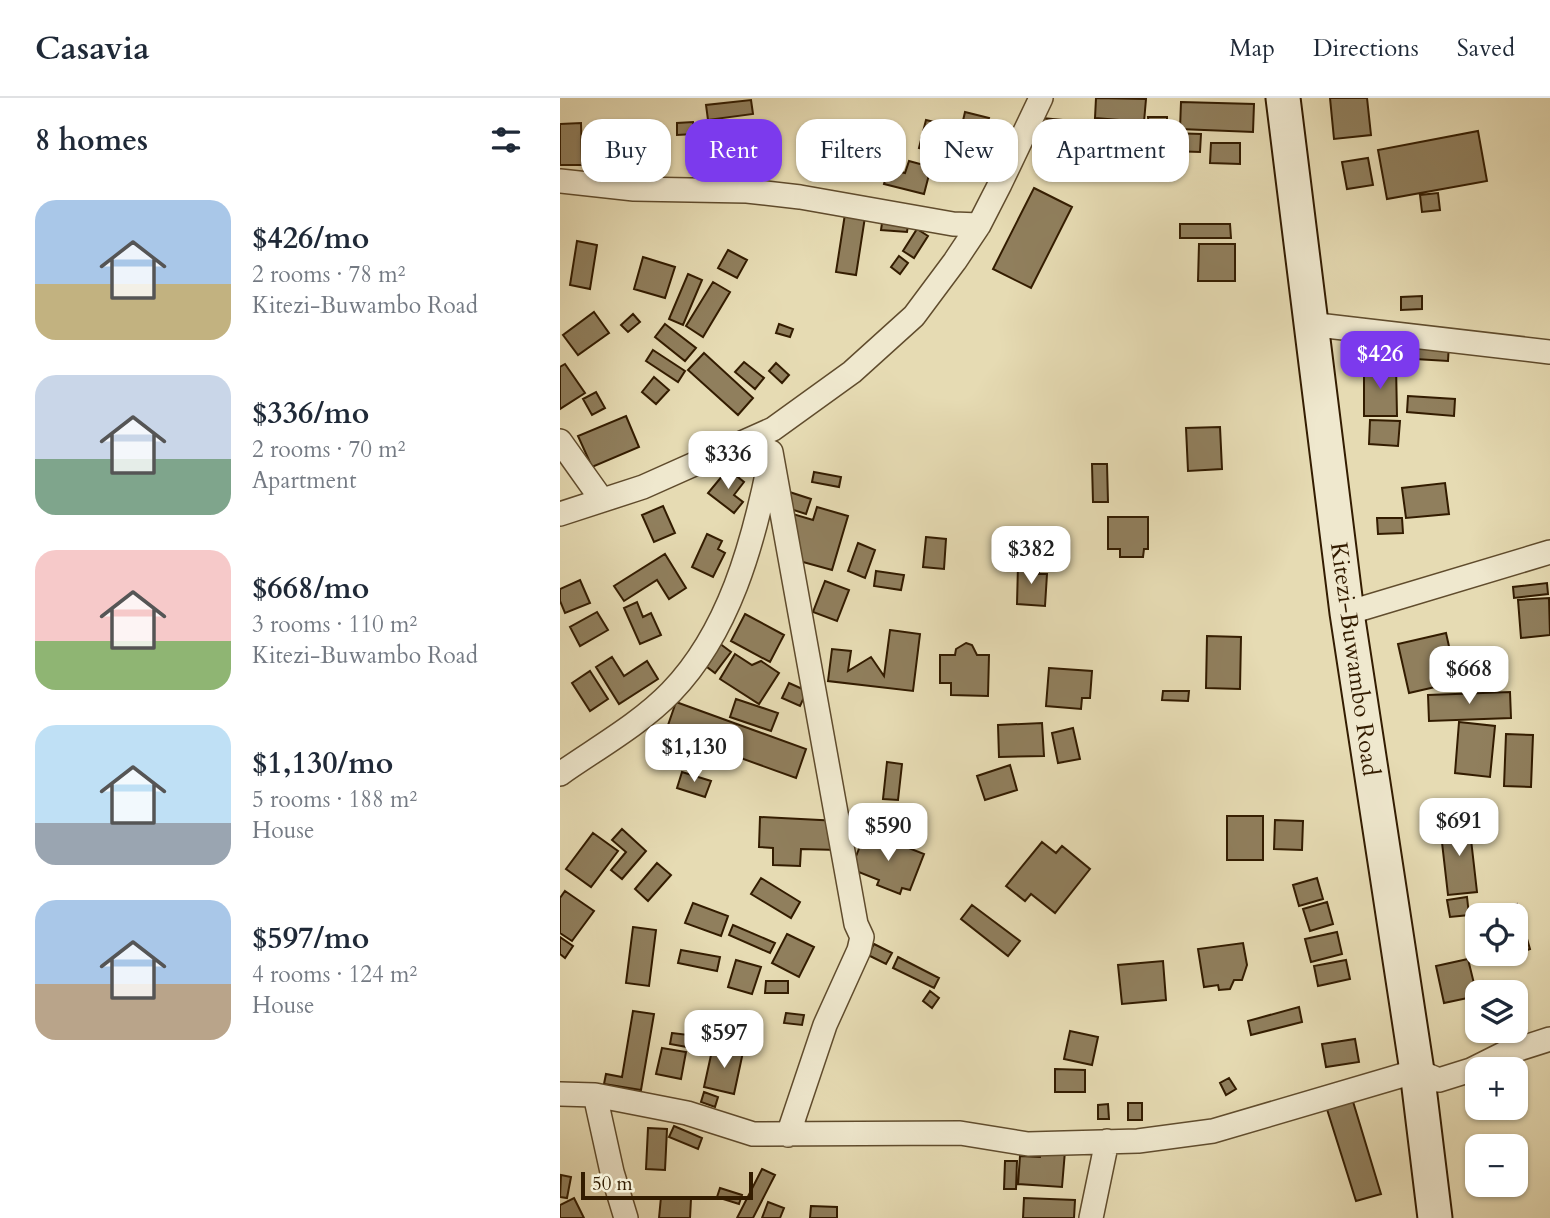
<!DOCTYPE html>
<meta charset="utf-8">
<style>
:root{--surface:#fff;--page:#f2f2f3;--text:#1f2937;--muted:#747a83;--line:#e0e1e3;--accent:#7c3aed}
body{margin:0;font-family:Cardo,serif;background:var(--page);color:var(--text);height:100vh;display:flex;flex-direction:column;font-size:26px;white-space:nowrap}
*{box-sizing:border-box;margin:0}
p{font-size:23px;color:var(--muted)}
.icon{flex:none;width:38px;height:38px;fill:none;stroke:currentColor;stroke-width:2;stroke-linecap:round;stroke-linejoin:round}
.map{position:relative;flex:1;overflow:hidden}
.panel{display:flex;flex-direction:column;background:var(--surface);width:560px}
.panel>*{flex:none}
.top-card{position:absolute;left:21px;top:21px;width:665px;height:63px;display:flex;gap:14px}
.controls{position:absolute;left:905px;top:805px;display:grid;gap:14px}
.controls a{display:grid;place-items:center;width:63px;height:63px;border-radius:14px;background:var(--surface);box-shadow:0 2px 5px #0004;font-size:35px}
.scale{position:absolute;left:21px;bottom:18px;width:172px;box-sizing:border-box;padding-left:7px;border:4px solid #331c00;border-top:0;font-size:19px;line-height:24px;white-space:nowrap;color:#331c00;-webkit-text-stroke:5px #efe8ce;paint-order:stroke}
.price{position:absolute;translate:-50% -60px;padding:0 16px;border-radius:14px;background:#fff;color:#222;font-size:23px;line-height:46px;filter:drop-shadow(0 2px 4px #0008)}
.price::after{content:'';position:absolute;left:50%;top:42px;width:21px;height:16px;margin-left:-10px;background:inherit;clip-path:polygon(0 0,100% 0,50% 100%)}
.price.active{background:var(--accent);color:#fff}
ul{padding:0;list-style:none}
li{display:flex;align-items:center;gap:21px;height:175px;padding:0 35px}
li span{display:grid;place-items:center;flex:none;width:196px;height:140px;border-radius:21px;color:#555}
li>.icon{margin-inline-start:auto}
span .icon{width:84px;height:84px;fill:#fffc;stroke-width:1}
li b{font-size:30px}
h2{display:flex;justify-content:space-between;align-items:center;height:84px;padding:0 35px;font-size:30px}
.pill{padding:0 24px;border-radius:21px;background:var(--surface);box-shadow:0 2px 5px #0004;font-size:24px;line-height:63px}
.pill.active{background:var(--accent);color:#fff}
header{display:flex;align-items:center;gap:42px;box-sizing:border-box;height:98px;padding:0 35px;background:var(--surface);border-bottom:2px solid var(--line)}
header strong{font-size:33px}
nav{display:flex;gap:38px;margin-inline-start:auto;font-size:24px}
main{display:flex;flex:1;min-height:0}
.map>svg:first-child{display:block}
.building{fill:#907f5d;stroke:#331c00;stroke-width:2}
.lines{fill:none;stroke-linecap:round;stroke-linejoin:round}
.street-casing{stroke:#604c2d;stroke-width:26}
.secondary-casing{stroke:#331c00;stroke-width:37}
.street{stroke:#efe8ce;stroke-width:23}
.secondary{stroke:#efe8ce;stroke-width:33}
.labels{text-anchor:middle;stroke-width:6;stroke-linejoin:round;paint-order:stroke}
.street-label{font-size:24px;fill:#331c00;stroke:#efe8ce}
</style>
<header>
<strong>Casavia</strong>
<nav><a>Map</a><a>Directions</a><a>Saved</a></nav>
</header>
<main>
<section class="panel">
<h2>8 homes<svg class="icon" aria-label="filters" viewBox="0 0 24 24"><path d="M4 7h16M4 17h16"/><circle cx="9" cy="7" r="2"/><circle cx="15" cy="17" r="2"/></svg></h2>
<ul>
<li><span style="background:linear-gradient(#a9c7e8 60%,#c2b280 0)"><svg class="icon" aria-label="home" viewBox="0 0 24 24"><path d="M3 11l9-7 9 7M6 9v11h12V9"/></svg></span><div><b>$426/mo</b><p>2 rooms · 78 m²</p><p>Kitezi-Buwambo Road</p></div></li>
<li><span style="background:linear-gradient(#c9d6e8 60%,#7fa58c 0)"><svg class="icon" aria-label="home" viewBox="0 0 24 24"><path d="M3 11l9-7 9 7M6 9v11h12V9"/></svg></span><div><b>$336/mo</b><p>2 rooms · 70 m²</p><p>Apartment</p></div></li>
<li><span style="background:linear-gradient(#f6c9c9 65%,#8fb573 0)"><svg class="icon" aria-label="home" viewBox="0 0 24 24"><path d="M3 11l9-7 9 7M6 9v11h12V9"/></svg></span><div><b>$668/mo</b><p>3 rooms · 110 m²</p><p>Kitezi-Buwambo Road</p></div></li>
<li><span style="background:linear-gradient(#bfe0f5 70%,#9aa5b1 0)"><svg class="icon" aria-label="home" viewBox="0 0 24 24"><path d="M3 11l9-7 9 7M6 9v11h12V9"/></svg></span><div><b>$1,130/mo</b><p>5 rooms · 188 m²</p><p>House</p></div></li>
<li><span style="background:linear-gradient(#a9c7e8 60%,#b9a48a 0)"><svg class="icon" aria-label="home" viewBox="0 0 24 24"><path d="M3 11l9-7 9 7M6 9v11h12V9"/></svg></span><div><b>$597/mo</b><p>4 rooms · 124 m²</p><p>House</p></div></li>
</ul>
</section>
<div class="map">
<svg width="990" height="1120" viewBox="0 0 990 1120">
<rect width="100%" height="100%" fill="#e6dbb3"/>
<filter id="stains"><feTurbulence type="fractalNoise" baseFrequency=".00286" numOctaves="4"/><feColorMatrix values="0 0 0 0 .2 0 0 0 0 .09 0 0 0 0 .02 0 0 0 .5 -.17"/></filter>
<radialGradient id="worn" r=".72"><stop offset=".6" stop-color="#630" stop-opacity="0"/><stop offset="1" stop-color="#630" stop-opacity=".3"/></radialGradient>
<!-- building -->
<path class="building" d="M536,0L586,1L584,24L535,20Z
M770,0H807L811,37L774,41Z
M191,2L193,16L148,22L146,7Z
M621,4L694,6L693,34L620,31Z
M405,14L429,20L425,33L402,27Z
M588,19H607V29L589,30Z
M482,20L533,25L529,56L479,51Z
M366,22L400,30L393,58L359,50Z
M133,24L134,36L117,37V25Z
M21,25L22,67H0V26Z
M918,33L927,83L827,101L818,52Z
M610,35L641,36L640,54L609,53Z
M651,45H680V66L650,65Z
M54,51H67V68H54Z
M808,60L813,87L787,91L782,64Z
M349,63L371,69L364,96L324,86L328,71L345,75Z
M474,90L512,109L471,190L433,171Z
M878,95L880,112L862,114L860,97Z
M285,116L305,119L296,177L276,174Z
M323,118L349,121L347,134L321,132Z
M620,126H670L671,140H620Z
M357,131L368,138L354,160L343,153Z
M17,143L37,147L30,191L10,187Z
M639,146H675V183H638Z
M168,152L187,162L177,180L158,170Z
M339,158L348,165L340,176L331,169Z
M83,159L115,169L105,200L74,191Z
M128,176L142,182L123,227L109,221Z
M153,184L170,194L143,239L126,228Z
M862,198V211L841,212V199Z
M34,214L49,235L18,257L3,237Z
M73,216L80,224L68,234L61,227Z
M105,226L136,250L125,263L95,239Z
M219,226L233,231L230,239L216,235Z
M807,240L835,241L834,263L807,262Z
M839,241L889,245L888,263L838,260Z
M93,252L125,273L118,284L86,263Z
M144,255L193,300L178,317L128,272Z
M184,264L204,280L195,291L175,274Z
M216,265L229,277L222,285L209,273Z
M5,266L25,295L0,311V269Z
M804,267H836L837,318H804Z
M94,279L109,292L96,306L82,294Z
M36,294L45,310L32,317L23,301Z
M848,298L895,301L894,318L847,314Z
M66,318L79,349L32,369L18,338Z
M810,322L840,323L838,348L809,346Z
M660,329L662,371L628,373L626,330Z
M532,366H547L548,404H533Z
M168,371L184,384L174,397L183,404L174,415L148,395Z
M254,374L281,379L279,389L252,384Z
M885,385L889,416L846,420L842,390Z
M214,389L251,401L246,416L209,404Z
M103,408L115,435L94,444L82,417Z
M257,409L288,418L272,472L232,461L233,416L253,422Z
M548,419H588V451H584L583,459H560V451H548Z
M817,420H842L843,435L818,436Z
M147,436L162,443L158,451L165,455L153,479L132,469Z
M366,439L386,441L384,471L363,469Z
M298,445L315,452L305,480L288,473Z
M105,456L126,490L109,501L97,482L64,503L54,488Z
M458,467L479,468V476H487L485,508L457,506Z
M316,473L344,477L341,492L314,488Z
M20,482L30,505L5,515L0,503V491Z
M265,483L289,492L277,523L253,514Z
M987,485L988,496L954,500L953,489Z
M989,500L990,537L961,540L958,502Z
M77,504L83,519L91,515L101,537L80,546L64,510Z
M37,514L48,532L20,548L10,529Z
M185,516L224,537L210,564L171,543Z
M330,532L360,536L353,593L268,583L272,551L291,553L288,573L311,559L324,578Z
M886,535L897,584L849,595L838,546Z
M647,538L681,539L680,591L646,590Z
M159,545L171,554L155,575L143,566Z
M406,545L412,547L417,557H429L428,598L391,597V585H380V557H395L396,551Z
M175,556L192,567L201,563L219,575L199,606L160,581Z
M52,559L64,578L87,563L98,581L59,606L36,569Z
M489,570L532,573L530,600H522L521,611L486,608Z
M30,573L48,601L30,613L12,585Z
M229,585L247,593L240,608L222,600Z
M603,593H629L628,603L602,602Z
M950,594L951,620L869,623L868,597Z
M176,601L218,615L211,633L170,619Z
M116,604L246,651L236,680L106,633Z
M899,624L935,628L930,679L895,675Z
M482,625L484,658L439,659L438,627Z
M513,630L520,661L498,665L492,635Z
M946,636L973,637L971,689L944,688Z
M327,664L342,666L338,702L323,701Z
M450,667L457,692L425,702L417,678Z
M122,674L151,683L145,699L117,690Z
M667,718H703V762H667Z
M200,719L279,723L278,752L241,751L240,768L213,767V750L199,749Z
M715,722L743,723L742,752L714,751Z
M909,724L917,794L888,797L880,727Z
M62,731L86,753L62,781L51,772L66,754L52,742Z
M306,733L364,756L350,792L342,790L340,796L317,787L319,782L291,771Z
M33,735L58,753L31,789L6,771Z
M482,744L496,755L502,748L530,771L495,815L471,796L465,803L446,788Z
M97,765L111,777L88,803L75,791Z
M201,780L240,804L231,820L191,796Z
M757,780L763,801L739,808L733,787Z
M5,793L34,813L12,843L0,835V800Z
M907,799L909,817L890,819L887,802Z
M767,804L773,826L750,833L743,811Z
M133,805L168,818L161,838L125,825Z
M957,806L970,851L956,856V817L920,816Z
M412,807L460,843L448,858L401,821Z
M173,827L215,845L210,855L169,837Z
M73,829L96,832L89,888L66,885Z
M777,834L782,856L751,864L745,841Z
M227,836L254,849L239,879L212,865Z
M0,839L13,848L5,860L0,856Z
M683,845L687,867L682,882H674L670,891L659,892L658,887L644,889L638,851Z
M314,846L332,855L326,866L308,857Z
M121,852L160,859L157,873L118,865Z
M338,859L379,880L374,890L333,870Z
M908,861L917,898L884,905L876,868Z
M176,862L201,869L192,896L168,889Z
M786,862L790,881L758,888L754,868Z
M603,863L606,902L562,906L558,867Z
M206,883H228V895H205Z
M370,893L379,900L372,910L363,903Z
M739,909L742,924L691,937L688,923Z
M73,913L94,916L81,992L44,986L46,976L62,979Z
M226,915L244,917L242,927L224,925Z
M510,933L538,939L532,967L504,961Z
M112,935L129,937L127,949L110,946Z
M795,941L799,964L766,969L762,946Z
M153,948L183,954L174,996L144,989Z
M102,950L126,954L121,981L96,976Z
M495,971L525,972V994H495Z
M669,980L676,991L666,997L660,985Z
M144,994L158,999L155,1009L141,1004Z
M791,997L821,1096L796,1103L765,1005Z
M568,1005H582V1022H568Z
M548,1006L549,1021H538V1007Z
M114,1028L142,1040L138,1051L109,1039Z
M88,1030L107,1031L105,1072L86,1071Z
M481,1051L505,1053L502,1089L458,1086L460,1058L480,1059Z
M445,1063H457L456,1091H444Z
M202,1071L215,1077L193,1120H177Z
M1,1077L11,1079L7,1100L0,1099Z
M160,1090L182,1097L179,1106L157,1099Z
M101,1099L131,1101L130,1120H99Z
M14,1100L24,1120H0V1107Z
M464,1100L515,1102L514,1120H463Z
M208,1104L224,1110L220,1120H202Z
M251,1108L277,1109V1120H250Z"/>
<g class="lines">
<defs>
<path id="street" d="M0,83L74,91L187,93L240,99L393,126L419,127
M749,226L990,254
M0,343L42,402
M211,354L296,826L302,839L299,852L265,927L228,1037
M0,416L83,389L213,331L292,274L354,218L395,163L419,127L440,86L481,0
M787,515L990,454
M0,676C37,650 80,626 111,594C169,534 193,446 209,367
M0,996L35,997L127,1015L193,1036L400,1035L468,1046L578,1043L653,1033L857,973L879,982L911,972L943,956L990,941
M35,997L52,1074L66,1120
M531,1120L547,1043"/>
<path id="secondary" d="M723,0L787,515L857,973L875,1120"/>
</defs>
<!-- street casing -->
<use href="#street" class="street-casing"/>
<!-- secondary casing -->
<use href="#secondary" class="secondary-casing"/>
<!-- street -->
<use href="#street" class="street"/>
<!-- secondary -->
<use href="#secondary" class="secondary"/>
</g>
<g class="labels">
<!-- street labels -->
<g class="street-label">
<text transform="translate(795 561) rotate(82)" y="8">Kitezi-Buwambo Road</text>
</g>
</g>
<rect width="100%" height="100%" filter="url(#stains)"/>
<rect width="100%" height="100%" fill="url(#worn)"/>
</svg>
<div class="controls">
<a><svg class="icon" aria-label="locate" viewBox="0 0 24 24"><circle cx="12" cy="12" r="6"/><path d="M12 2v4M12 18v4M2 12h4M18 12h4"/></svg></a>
<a><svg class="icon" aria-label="layers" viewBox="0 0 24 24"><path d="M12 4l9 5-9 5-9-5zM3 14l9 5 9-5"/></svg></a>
<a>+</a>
<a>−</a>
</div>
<div class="scale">50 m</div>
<b class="price active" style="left:820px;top:293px">$426</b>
<b class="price" style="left:168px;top:393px">$336</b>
<b class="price" style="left:471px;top:488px">$382</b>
<b class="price" style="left:909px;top:608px">$668</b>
<b class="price" style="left:134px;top:686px">$1,130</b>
<b class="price" style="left:899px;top:760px">$691</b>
<b class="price" style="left:328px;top:765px">$590</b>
<b class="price" style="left:164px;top:972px">$597</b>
<div class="top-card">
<a class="pill">Buy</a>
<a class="pill active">Rent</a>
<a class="pill">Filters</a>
<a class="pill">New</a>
<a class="pill">Apartment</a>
</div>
</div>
</main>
